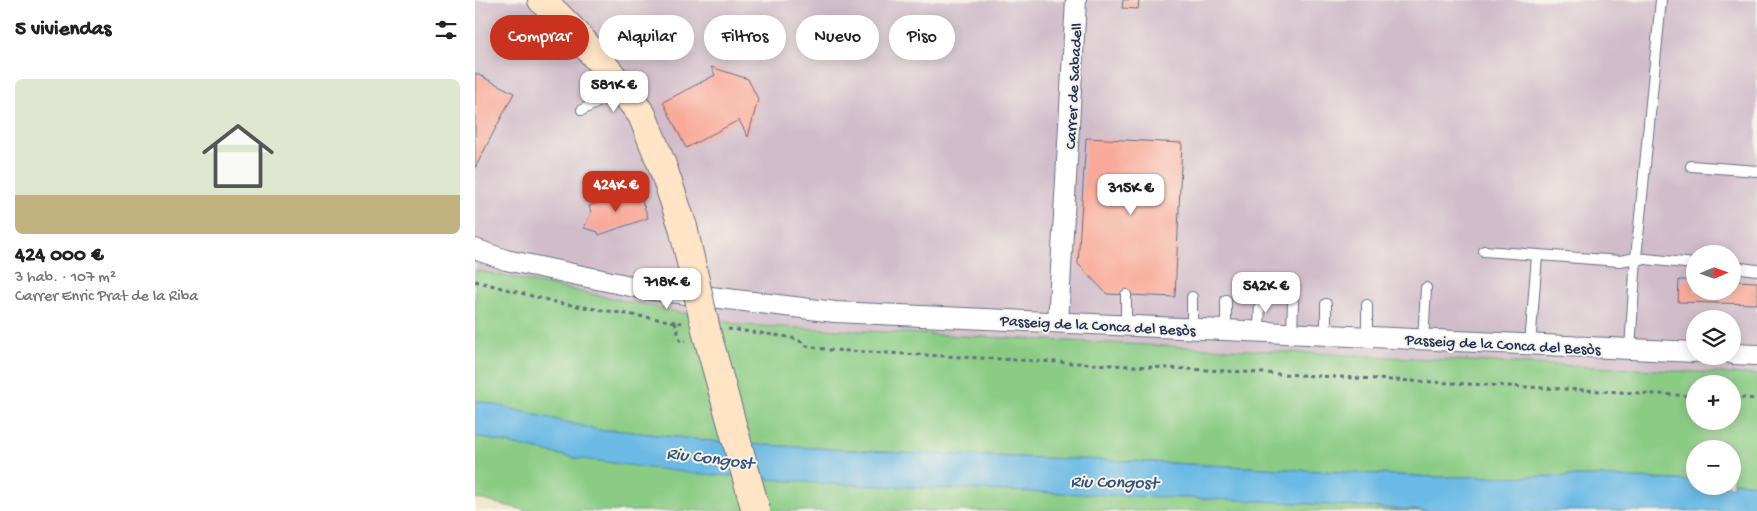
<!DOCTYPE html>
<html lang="es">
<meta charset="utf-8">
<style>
:root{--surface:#fff;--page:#f6f6f6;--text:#222;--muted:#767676;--line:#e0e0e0;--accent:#c8321e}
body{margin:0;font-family:"Gochi Hand",sans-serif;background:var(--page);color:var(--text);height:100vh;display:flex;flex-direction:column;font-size:19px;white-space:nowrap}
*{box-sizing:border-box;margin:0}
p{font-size:16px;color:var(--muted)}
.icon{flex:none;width:28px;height:28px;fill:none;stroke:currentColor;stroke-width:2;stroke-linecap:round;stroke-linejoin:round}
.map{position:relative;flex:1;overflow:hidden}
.side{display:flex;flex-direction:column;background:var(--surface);width:475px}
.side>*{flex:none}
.banner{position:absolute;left:15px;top:15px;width:475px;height:45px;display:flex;gap:10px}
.needle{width:32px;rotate:88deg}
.controls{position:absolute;left:1211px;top:245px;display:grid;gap:10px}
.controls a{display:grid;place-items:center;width:55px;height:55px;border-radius:50%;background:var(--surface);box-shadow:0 2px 12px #0003;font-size:25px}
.price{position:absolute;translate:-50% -42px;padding:0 11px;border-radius:10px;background:#fff;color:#222;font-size:16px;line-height:32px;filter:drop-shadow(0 1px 2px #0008)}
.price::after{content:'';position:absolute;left:50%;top:30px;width:15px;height:11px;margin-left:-8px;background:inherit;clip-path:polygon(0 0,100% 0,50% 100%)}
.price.selected{background:var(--accent);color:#fff}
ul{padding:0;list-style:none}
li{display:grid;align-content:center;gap:10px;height:265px;padding:0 15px}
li+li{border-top:1px solid var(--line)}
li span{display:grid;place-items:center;height:155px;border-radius:8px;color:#555}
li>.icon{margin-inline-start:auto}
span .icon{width:90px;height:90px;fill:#fffc;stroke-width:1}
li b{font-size:21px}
h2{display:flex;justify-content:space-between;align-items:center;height:60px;padding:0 15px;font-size:21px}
.chip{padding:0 18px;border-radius:22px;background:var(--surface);box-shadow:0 2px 12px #0003;font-size:18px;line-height:45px}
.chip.selected{background:var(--accent);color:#fff}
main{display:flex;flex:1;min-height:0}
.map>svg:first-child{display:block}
.industrial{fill:#d1bdca;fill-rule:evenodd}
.green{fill:#8acc84;stroke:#527e71;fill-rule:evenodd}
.water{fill:#6abae5;stroke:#4274a2}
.building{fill:#f9a999}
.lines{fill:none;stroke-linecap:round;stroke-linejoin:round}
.lane-casing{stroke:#646f83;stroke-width:12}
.street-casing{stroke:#646f83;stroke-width:22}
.secondary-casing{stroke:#646f83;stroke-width:30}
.path{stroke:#646f83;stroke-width:3;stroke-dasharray:4 4;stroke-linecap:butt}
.lane{stroke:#fff;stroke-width:10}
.street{stroke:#fff;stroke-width:20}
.secondary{stroke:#ffe4c6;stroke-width:28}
.secondary-bridge-casing{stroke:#646f83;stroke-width:30;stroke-linecap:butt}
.secondary-bridge{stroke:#ffe4c6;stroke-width:28}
.labels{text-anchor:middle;stroke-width:4;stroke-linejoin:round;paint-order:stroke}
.street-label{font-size:16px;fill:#1b2f5e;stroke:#f7f3e8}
.water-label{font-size:18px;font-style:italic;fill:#2f5280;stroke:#f7f3e8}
</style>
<main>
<section class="side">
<h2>5 viviendas<svg class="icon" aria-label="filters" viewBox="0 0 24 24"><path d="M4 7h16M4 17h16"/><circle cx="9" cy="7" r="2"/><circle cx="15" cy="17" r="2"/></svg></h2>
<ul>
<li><span style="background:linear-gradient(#dfe7d0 75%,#c2b280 0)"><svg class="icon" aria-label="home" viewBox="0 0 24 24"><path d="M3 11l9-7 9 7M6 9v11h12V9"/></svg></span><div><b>424 000 €</b><p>3 hab. · 107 m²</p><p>Carrer Enric Prat de la Riba</p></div></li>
</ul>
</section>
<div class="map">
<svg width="1282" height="511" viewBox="0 0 1282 511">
<rect width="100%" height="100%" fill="#f7f3e8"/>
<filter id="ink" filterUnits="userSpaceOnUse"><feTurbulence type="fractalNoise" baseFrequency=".02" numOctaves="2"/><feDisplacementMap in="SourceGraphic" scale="10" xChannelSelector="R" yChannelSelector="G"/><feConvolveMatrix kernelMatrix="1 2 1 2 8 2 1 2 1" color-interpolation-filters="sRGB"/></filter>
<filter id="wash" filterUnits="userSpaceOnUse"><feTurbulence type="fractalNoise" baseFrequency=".0096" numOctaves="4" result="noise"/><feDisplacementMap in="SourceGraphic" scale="20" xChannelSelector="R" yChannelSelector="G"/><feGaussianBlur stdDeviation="1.12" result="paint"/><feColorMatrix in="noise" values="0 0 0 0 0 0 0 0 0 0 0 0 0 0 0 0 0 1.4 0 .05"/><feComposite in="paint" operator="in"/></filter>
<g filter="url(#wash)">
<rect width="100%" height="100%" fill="#ede5c8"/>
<!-- industrial -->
<path class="industrial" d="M0,0H1282V375L266,325L5,272L0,270ZM1220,254H1258V291H1220ZM1220,319H1258V356H1220Z"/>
<!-- green -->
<path class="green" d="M0,270L266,325L1282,375V484L1258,482V449H1220V481L1122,476L961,477L656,461L428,453L254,443L139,430L128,431L0,400ZM1220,384H1258V421H1220Z
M0,436L100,458L955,511H53L0,498Z"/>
<!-- water -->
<path class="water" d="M0,400L128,431L139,430L254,443L428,453L656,461L961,477L1122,476L1220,481V486H1258V482L1282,484V511H955L785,501L355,484L214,473L100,458L0,436Z"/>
<g id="blocks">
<!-- building -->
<path class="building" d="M648,0H664L663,9L647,8Z
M236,67L273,79L283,99L273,137L264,120L211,148L188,102L240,75Z
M0,73L39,93L0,168Z
M611,138L707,143L700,297L632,294L603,264Z
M163,189L173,218L124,235L123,232L109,228L116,212L114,206Z
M1204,280H1220V291H1258V281L1282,282V304L1203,302Z"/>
</g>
</g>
<g filter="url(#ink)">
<use href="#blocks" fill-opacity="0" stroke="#646f83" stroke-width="1"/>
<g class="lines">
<defs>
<path id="lane" d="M107,110L147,90
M1216,166L1282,171
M1009,251L1145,261L1161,258L1220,264
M1258,267L1282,270
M651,325V295
M717,328V297
M751,330V300
M784,332L785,300
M817,333L818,302
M851,334V304
M892,336V305
M948,340L951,288
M1055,345L1062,256
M1155,349L1161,258L1186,0"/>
<path id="street" d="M0,249L31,260L170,289L360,312L1220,352
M583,322L601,0
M1258,354L1282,355"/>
<path id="secondary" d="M67,0L104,37L134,72L167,115L187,165L208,227"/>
</defs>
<!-- lane casing -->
<use href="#lane" class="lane-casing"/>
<!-- street casing -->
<use href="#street" class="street-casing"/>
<!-- secondary casing -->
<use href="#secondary" class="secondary-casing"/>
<!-- path -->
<path class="path" d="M0,281L84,303L207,323
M200,322L205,340L211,341
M253,329L315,337L327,342L332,346L355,350L1220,396
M1258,397L1282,399"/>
<!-- lane -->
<use href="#lane" class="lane"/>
<!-- street -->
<use href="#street" class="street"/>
<!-- secondary -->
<use href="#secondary" class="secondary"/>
<defs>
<path id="secondary-bridge" d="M208,227L232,334L281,511"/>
</defs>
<!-- secondary-bridge casing -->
<use href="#secondary-bridge" class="secondary-bridge-casing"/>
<!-- secondary-bridge -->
<use href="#secondary-bridge" class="secondary-bridge"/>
</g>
</g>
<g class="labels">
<!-- street labels -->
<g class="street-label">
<text transform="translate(597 86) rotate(-87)" y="6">Carrer de Sabadell</text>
<text transform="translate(623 324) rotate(3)" y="6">Passeig de la Conca del Besòs</text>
<text transform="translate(1028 343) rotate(3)" y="6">Passeig de la Conca del Besòs</text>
</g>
<!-- water labels -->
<g class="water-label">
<text transform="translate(235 457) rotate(7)" y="6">Riu Congost</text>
<text transform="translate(639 481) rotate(1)" y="6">Riu Congost</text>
</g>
</g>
</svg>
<div class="controls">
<a><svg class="needle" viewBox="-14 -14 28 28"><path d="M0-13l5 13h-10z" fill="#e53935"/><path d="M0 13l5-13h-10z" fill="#767676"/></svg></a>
<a><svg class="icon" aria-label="layers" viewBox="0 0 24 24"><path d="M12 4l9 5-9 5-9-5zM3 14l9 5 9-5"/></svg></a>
<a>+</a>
<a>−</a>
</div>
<b class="price" style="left:139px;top:113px">581K €</b>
<b class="price selected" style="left:141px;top:213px">424K €</b>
<b class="price" style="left:656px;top:216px">315K €</b>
<b class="price" style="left:192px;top:310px">718K €</b>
<b class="price" style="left:791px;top:314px">542K €</b>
<div class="banner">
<a class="chip selected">Comprar</a>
<a class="chip">Alquilar</a>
<a class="chip">Filtros</a>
<a class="chip">Nuevo</a>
<a class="chip">Piso</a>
</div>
</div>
</main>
